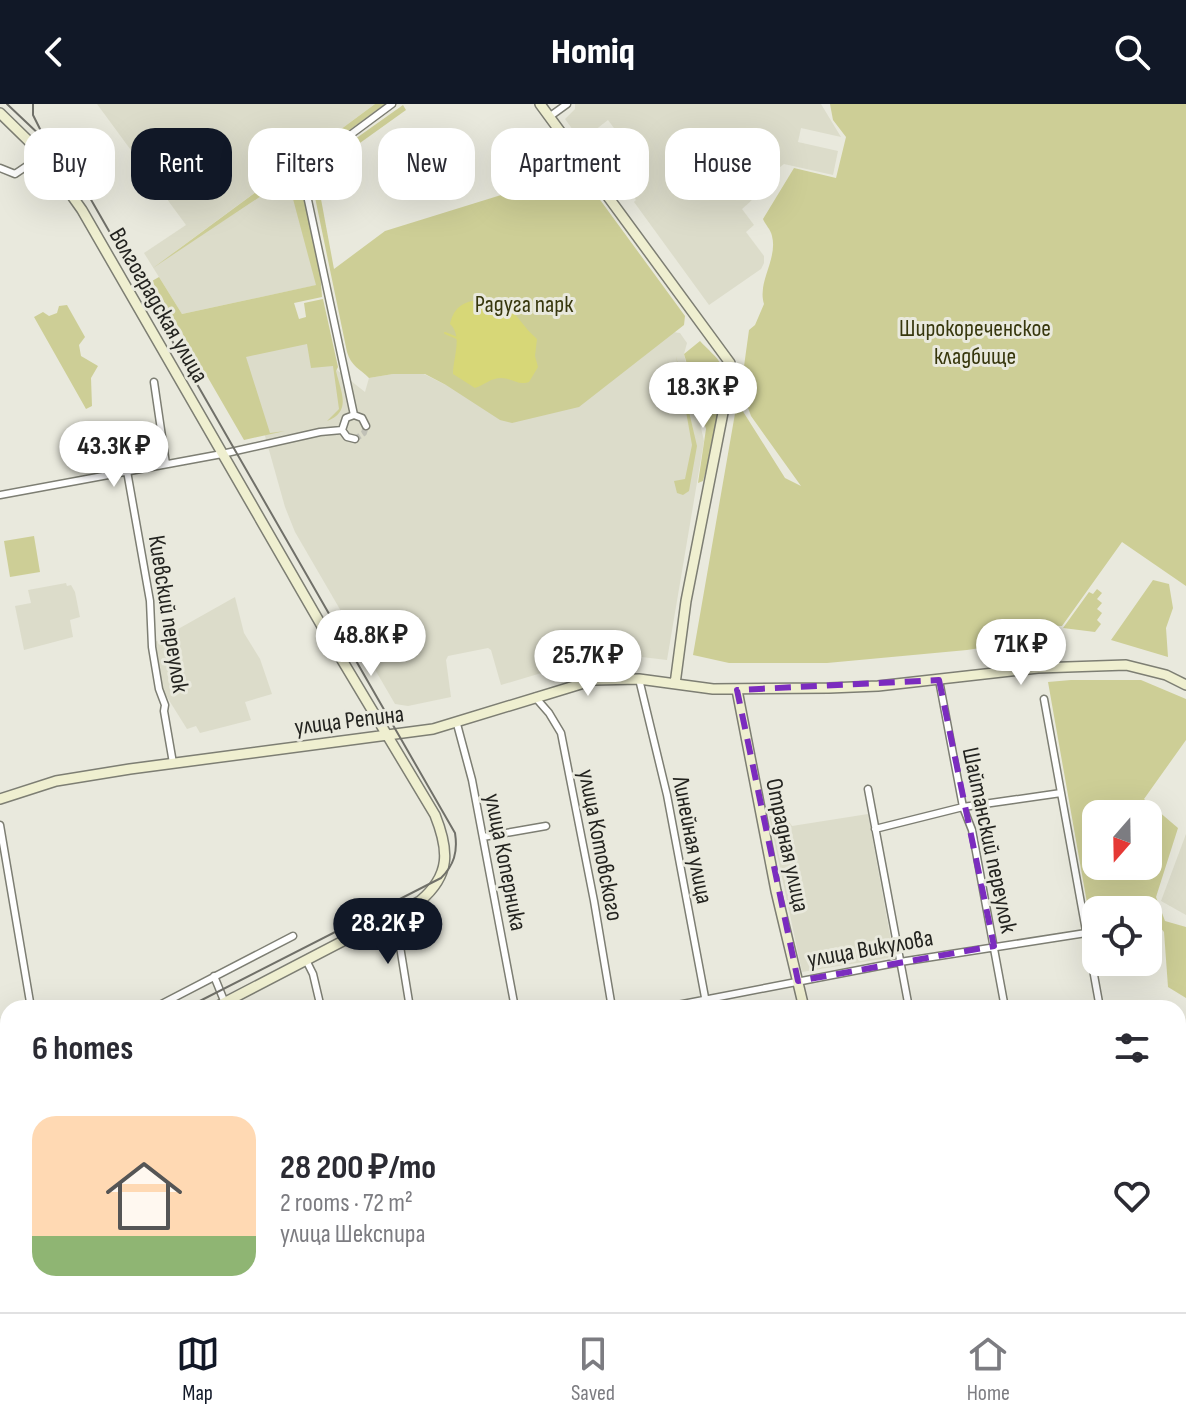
<!DOCTYPE html>
<meta charset="utf-8">
<style>
:root{--surface:#fff;--page:#f7f7f7;--text:#2b2b33;--muted:#7c7c81;--line:#e1e1e2;--accent:#111827}
body{margin:0;font-family:"Sofia Sans Condensed",sans-serif;background:var(--page);color:var(--text);height:100vh;display:flex;flex-direction:column;font-size:30px;white-space:nowrap}
*{box-sizing:border-box;margin:0}
p{font-size:26px;color:var(--muted)}
.icon{flex:none;width:44px;height:44px;fill:none;stroke:currentColor;stroke-width:2;stroke-linecap:round;stroke-linejoin:round}
.map{position:relative;flex:1;overflow:hidden}
.panel{position:absolute;left:0px;top:896px;width:1186px;height:312px;display:flex;flex-direction:column;background:var(--surface);border-radius:24px 24px 0 0;box-shadow:0 8px 32px #0002}
.panel>*{flex:none}
.guide{position:absolute;left:24px;top:24px;width:1138px;height:72px;display:flex;gap:16px}
.needle{width:52px;rotate:200deg}
.controls{position:absolute;left:1082px;top:696px;display:grid;gap:16px}
.controls a{display:grid;place-items:center;width:80px;height:80px;border-radius:16px;background:var(--surface);box-shadow:0 8px 32px #0002;font-size:40px}
.price{position:absolute;translate:-50% -68px;padding:0 18px;border-radius:28px;background:#fff;color:#222;font-size:26px;line-height:52px;filter:drop-shadow(0 2px 4px #0008)}
.price::after{content:'';position:absolute;left:50%;top:48px;width:24px;height:18px;margin-left:-12px;background:inherit;clip-path:polygon(0 0,100% 0,50% 100%)}
.price.active{background:var(--accent);color:#fff}
ul{padding:0;list-style:none}
li{display:flex;align-items:center;gap:24px;height:200px;padding:0 32px}
li+li{border-top:2px solid var(--line)}
li span{display:grid;place-items:center;flex:none;width:224px;height:160px;border-radius:24px;color:#555}
li>.icon{margin-inline-start:auto}
span .icon{width:96px;height:96px;fill:#fffc;stroke-width:1}
li b{font-size:34px}
h2{display:flex;justify-content:space-between;align-items:center;height:96px;padding:0 32px;font-size:34px}
.pill{padding:0 28px;border-radius:24px;background:var(--surface);box-shadow:0 8px 32px #0002;font-size:28px;line-height:72px}
.pill.active{background:var(--accent);color:#fff}
header{display:flex;justify-content:space-between;align-items:center;height:104px;padding:0 32px;background:var(--accent);color:#fff;font-size:36px;font-weight:800}
.dock{display:flex;justify-content:space-around;align-items:center;height:112px;border-top:2px solid var(--line);background:var(--surface);font-size:22px;color:var(--muted)}
.dock a{display:grid;justify-items:center;gap:4px}
.dock .active{color:var(--accent)}
.map>svg:first-child{display:block}
.built{fill:#dcdcca}
.green{fill:#cdce96;fill-rule:evenodd}
.water{fill:#d7d777}
.lines{fill:none;stroke-linecap:round;stroke-linejoin:round}
.stream{stroke:#d7d777;stroke-width:2}
.street-tunnel{stroke:#c1c1b7;stroke-width:6;stroke-dasharray:6 3;stroke-linecap:butt}
.street-casing{stroke:#7d7e73;stroke-width:9}
.secondary-casing{stroke:#7d7e73;stroke-width:12}
.street{stroke:#fff;stroke-width:6}
.secondary{stroke:#efefd0;stroke-width:9}
.tram{stroke:#707069;stroke-width:2}
.marked{fill:none;stroke:#7b2cbf;stroke-width:6;stroke-dasharray:16 10;stroke-linejoin:round}
.labels{text-anchor:middle;stroke-width:6;stroke-linejoin:round;paint-order:stroke}
.park-label{font-size:24px;fill:#37370d;stroke:#e9e9dd}
.street-label{font-size:24px;fill:#23231f;stroke:#e9e9dd}
</style>
<header><svg class="icon" aria-label="back" viewBox="0 0 24 24"><path d="M15 5l-7 7 7 7"/></svg>Homiq<svg class="icon" aria-label="search" viewBox="0 0 24 24"><circle cx="10" cy="10" r="6"/><path d="M15 15l6 6"/></svg></header>
<div class="map">
<svg width="1186" height="1208" viewBox="0 0 1186 1208">
<rect width="100%" height="100%" fill="#e9e9dd"/>
<!-- built -->
<path class="built" d="M97,0H375L173,149L282,77L289,80L293,89L317,181L182,210L144,149L186,121Z
M575,0H821L841,33L801,24L798,38L838,47L833,71L784,60L768,72L751,97L742,105L754,121L746,128L764,152V159L761,165L709,201L634,98L636,96L633,91L642,84L631,69L621,77L604,54L625,39L608,16L581,37L565,15L575,5Z
M673,228L680,229L687,239L684,250L704,337L667,556L608,549L501,581L491,546L488,544L448,552L446,556L451,593L408,602L395,600L295,428L285,403L242,250L329,231L337,266L365,288L369,274L393,270H424L446,281Z
M66,479L67,482L71,481L75,488L80,513L70,516L73,533L24,546L15,502L31,499L28,486Z
M235,493L244,529L260,555L272,590L245,598L251,616L200,629L196,622L187,625L162,585L155,538Z
M868,710L894,853L802,868L769,712H785L792,722Z
M1186,730V811L1161,797Z"/>
<!-- green -->
<path class="green" d="M375,0H385L311,54L303,68L301,83L320,167L322,193L294,199L299,215L306,213L304,199L323,195L338,263L336,267C341,288 352,308 327,317L339,305L333,262L311,264L307,240L246,253L270,329L285,327L244,336L152,177L159,173L182,210L316,181L289,80L282,78L153,164Z
M830,0H1186V482L1122,438L1062,522L1037,521L1041,527L1029,537L967,546L827,559H729L693,551L737,298L785,374L801,382L751,312L741,284L749,226L755,221L764,200C757,178 778,155 772,132C771,126 765,120 763,115L794,64L836,74L846,33L833,16Z
M403,1L406,6L325,64L318,79L334,165L385,127L579,67L685,212L684,221L579,303L512,319L500,316L446,281L425,270H393L369,274C360,265 351,262 347,248L311,74L317,62Z
M67,201L85,233L79,241L81,252L98,262L91,274L92,302L86,305L34,213L43,208L49,212L57,209L59,202Z
M700,237C706,244 718,253 721,261C729,282 710,355 703,377L698,379L706,325L684,250Z
M676,252L697,342L689,387L683,391L677,389L674,377L685,375L692,341Z
M34,432L40,468L10,473L4,437Z
M1153,476L1169,480L1173,504L1166,524L1168,553L1111,536Z
M1097,485L1102,489L1097,495L1102,499L1097,505L1102,509L1097,516L1101,520L1095,528L1063,524L1089,488L1093,490Z
M1071,576H1141L1186,595V636L1144,695L1178,724L1156,793L1165,817L1186,823V894L1168,883L1164,828L1156,818L1148,820V806H1096V827H1092L1048,578ZM1096,710H1148V762H1096Z"/>
<!-- water -->
<path class="water" d="M485,194C516,200 515,216 537,235L535,252L538,263L529,278C518,282 512,274 501,274C491,274 484,281 475,284L453,270C453,254 463,232 450,220C455,200 465,198 485,194Z"/>
<g class="lines">
<!-- stream -->
<path class="stream" d="M445,229L457,234"/>
<!-- street-tunnel -->
<path class="street-tunnel" d="M355,335L364,329L366,322"/>
<defs>
<path id="street" d="M549,13L567,0
M0,64L15,70L43,51
M154,278L166,360
M354,311L305,82L311,60L392,0
M354,311L362,314L366,322
M342,326L346,314L354,311
M342,326L347,333L355,335
M127,367L150,497L152,543L159,585L165,601L164,607L173,659
M0,391L222,350L320,328L342,326
M639,575L667,691L707,904
M939,576L963,703L972,726L1005,904
M535,593L549,609L561,629L594,797L612,904
M1044,595L1100,904
M457,620L472,676L515,904
M868,685L909,904
M0,721L31,904
M875,725L963,703L1061,689
M483,733L546,722
M392,814L398,830L410,904
M306,856L313,870L321,904
M214,872L225,899
M154,904L293,832
M662,904L900,858L1086,829
M1178,949L1186,948
M1178,1046L1186,1034
M0,1135L8,1139
M89,1200L90,1208
M187,1200L188,1208
M380,1200L381,1208
M475,1200L477,1208
M772,1200L774,1208
M866,1200L868,1208"/>
<path id="secondary" d="M540,0L730,259V273L686,497L675,580
M0,9L43,51L82,106L327,531L435,711C449,746 451,771 420,797L214,904
M737,586L776,787L804,904
M0,695L56,677L130,665L433,625L594,576L639,575L713,585L829,584L878,582L1038,564L1126,561L1166,571L1186,581
M0,1013L8,1009
M280,1200L281,1208
M575,1208L616,1200"/>
</defs>
<!-- street casing -->
<use href="#street" class="street-casing"/>
<!-- secondary casing -->
<use href="#secondary" class="secondary-casing"/>
<!-- street -->
<use href="#street" class="street"/>
<!-- secondary -->
<use href="#secondary" class="secondary"/>
<!-- tram -->
<path class="tram" d="M7,0L62,52L82,80L455,729C458,748 454,761 441,774L186,904
M33,0V11L40,25
M0,996L8,992"/>
</g>
<!-- marked area -->
<path class="marked" d="M939,576L994,842L798,877L737,586Z"/>
<g class="labels">
<!-- park labels -->
<g class="park-label">
<text x="524" y="208">Радуга парк</text>
<text x="975" y="232">Широкореченское<tspan x="975" dy="28">кладбище</tspan></text>
</g>
<!-- street labels -->
<g class="street-label">
<text transform="translate(159 201) rotate(60)" y="8">Волгоградская улица</text>
<text transform="translate(169 510) rotate(81)" y="8">Киевский переулок</text>
<text transform="translate(349 616) rotate(-7)" y="8">улица Репина</text>
<text transform="translate(693 736) rotate(79)" y="8">Линейная улица</text>
<text transform="translate(990 736) rotate(78)" y="8">Шайтанский переулок</text>
<text transform="translate(601 741) rotate(79)" y="8">улица Котовского</text>
<text transform="translate(788 741) rotate(78)" y="8">Отрадная улица</text>
<text transform="translate(506 758) rotate(79)" y="8">улица Коперника</text>
<text transform="translate(870 844) rotate(-10)" y="8">улица Викулова</text>
</g>
</g>
</svg>
<div class="controls">
<a><svg class="needle" viewBox="-14 -14 28 28"><path d="M0-13l5 13h-10z" fill="#e53935"/><path d="M0 13l5-13h-10z" fill="#7c7c81"/></svg></a>
<a><svg class="icon" aria-label="locate" viewBox="0 0 24 24"><circle cx="12" cy="12" r="6"/><path d="M12 2v4M12 18v4M2 12h4M18 12h4"/></svg></a>
</div>
<b class="price" style="left:703px;top:326px">18.3K ₽</b>
<b class="price" style="left:114px;top:385px">43.3K ₽</b>
<b class="price" style="left:371px;top:574px">48.8K ₽</b>
<b class="price" style="left:1021px;top:583px">71K ₽</b>
<b class="price" style="left:588px;top:594px">25.7K ₽</b>
<b class="price active" style="left:388px;top:862px">28.2K ₽</b>
<div class="guide">
<a class="pill">Buy</a>
<a class="pill active">Rent</a>
<a class="pill">Filters</a>
<a class="pill">New</a>
<a class="pill">Apartment</a>
<a class="pill">House</a>
</div>
<section class="panel">
<h2>6 homes<svg class="icon" aria-label="filters" viewBox="0 0 24 24"><path d="M4 7h16M4 17h16"/><circle cx="9" cy="7" r="2"/><circle cx="15" cy="17" r="2"/></svg></h2>
<ul>
<li><span style="background:linear-gradient(#ffd9b3 75%,#8fb573 0)"><svg class="icon" aria-label="home" viewBox="0 0 24 24"><path d="M3 11l9-7 9 7M6 9v11h12V9"/></svg></span><div><b>28 200 ₽/mo</b><p>2 rooms · 72 m²</p><p>улица Шекспира</p></div><svg class="icon" aria-label="heart" viewBox="0 0 24 24"><path d="M12 20l-8-8c-3-5 5-10 8-4 3-6 11-1 8 4z"/></svg></li>
</ul>
</section>
</div>
<nav class="dock">
<a class="active"><svg class="icon" aria-label="map" viewBox="0 0 24 24"><path d="M3 6l6-2 6 2 6-2v14l-6 2-6-2-6 2zM9 4v14M15 6v14"/></svg>Map</a>
<a><svg class="icon" aria-label="saved" viewBox="0 0 24 24"><path d="M7 4h10v16l-5-4-5 4z"/></svg>Saved</a>
<a><svg class="icon" aria-label="home" viewBox="0 0 24 24"><path d="M3 11l9-7 9 7M6 9v11h12V9"/></svg>Home</a>
</nav>
